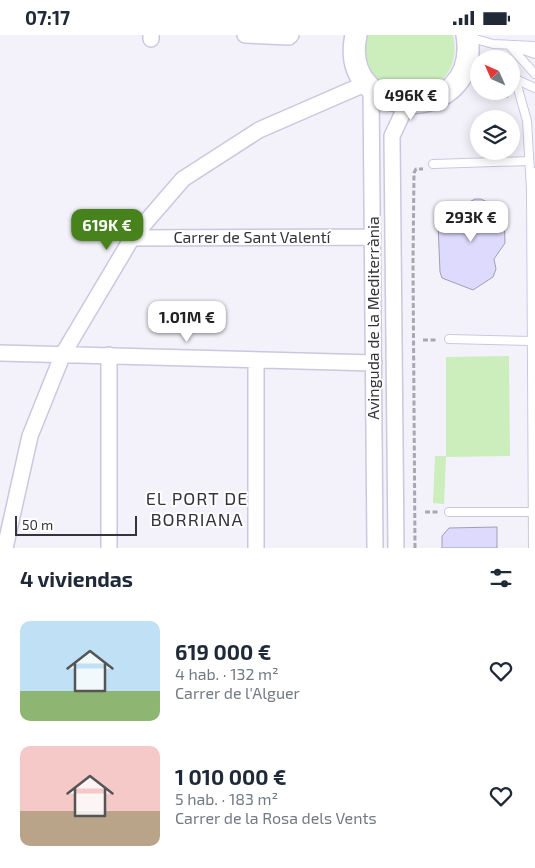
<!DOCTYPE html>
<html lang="es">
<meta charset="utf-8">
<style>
:root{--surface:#fff;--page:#f2f2f3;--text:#1f2937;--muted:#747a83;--accent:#47821d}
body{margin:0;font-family:"Exo 2",sans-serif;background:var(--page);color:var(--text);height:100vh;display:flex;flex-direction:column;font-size:19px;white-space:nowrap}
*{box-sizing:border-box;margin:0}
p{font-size:16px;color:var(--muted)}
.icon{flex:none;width:28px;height:28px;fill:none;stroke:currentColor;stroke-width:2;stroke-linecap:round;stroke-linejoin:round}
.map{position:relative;height:513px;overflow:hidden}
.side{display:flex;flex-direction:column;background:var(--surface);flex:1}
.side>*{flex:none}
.needle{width:32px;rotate:315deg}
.fabs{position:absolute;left:470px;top:15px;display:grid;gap:10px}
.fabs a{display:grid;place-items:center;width:50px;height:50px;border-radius:50%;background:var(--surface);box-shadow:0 2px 12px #0003;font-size:25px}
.scale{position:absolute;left:15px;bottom:12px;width:122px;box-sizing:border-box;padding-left:5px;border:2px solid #34343d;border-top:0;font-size:14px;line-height:18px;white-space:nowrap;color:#34343d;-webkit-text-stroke:4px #fff;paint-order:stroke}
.price{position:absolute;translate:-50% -42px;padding:0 11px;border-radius:10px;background:#fff;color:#222;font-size:16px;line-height:32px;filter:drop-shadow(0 1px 2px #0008)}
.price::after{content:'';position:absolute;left:50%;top:30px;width:15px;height:11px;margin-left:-8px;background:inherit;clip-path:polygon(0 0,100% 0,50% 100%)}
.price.on{background:var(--accent);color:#fff}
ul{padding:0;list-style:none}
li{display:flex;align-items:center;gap:15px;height:125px;padding:0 20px}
li span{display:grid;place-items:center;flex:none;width:140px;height:100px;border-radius:10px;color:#555}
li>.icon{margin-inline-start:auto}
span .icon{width:60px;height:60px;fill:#fffc;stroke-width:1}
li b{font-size:21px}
h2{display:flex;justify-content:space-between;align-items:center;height:60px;padding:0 20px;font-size:21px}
.status{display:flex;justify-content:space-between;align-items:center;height:35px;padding:0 25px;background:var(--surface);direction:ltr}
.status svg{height:14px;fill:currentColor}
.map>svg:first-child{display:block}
.green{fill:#ccedbc}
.building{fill:#dddafe;stroke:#a09eb4}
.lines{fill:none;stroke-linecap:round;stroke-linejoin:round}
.lane-casing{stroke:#c9c8df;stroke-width:10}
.street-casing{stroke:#c9c8df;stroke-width:18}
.secondary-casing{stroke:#c9c8df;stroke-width:24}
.path{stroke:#a8a7b0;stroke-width:3;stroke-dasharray:5 2.5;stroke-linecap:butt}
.lane{stroke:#fff;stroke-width:8}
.street{stroke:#fff;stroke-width:15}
.secondary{stroke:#fff;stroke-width:21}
.labels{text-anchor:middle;stroke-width:4;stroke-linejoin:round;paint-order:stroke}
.street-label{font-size:16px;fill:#34343d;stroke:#fff}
.neighbourhood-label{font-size:18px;letter-spacing:1px;fill:#34343d;stroke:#fff}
</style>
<div class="status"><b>07:17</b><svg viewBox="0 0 49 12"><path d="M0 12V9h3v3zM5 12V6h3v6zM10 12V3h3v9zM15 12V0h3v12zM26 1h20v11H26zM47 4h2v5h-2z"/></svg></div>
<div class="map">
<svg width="535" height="513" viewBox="0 0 535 513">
<rect width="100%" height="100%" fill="#f3f2fb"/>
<!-- green -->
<path class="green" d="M366,0H453C468,65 376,77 365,23C364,16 366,7 366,0Z
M509,321L510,421L446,422L444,469L433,468L435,421H446V322Z"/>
<!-- building -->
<path class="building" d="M475,164H481L504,175L505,208L494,224L496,234L493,242L473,255L442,243L440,237L438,189L443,181Z
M497,492V513H442V501L449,493Z"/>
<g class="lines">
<defs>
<path id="lane" d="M468,2L493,9L535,11
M509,10L535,39
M518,13L535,19
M464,38L479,40
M513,43L535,53
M515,43L527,86L531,154L535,137
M433,129L529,126
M531,154L533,513
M449,304L532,306
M449,477H533"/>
<path id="street" d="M151,0V4
M245,0L289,2L291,0
M371,52L375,513
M132,203L373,202
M0,318L374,328
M109,320V513
M256,325V513
M5,513L30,401L63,319L132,203L183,144L259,95L367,48
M396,513L392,101L407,69"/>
<path id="secondary" d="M356,0C337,88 482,92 467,0"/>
</defs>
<!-- lane casing -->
<use href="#lane" class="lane-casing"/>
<!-- street casing -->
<use href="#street" class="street-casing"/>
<!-- secondary casing -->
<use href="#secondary" class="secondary-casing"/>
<!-- path -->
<path class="path" d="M497,56L509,62
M423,305H438
M425,477H439
M415,513L413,228L414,138L416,134H423"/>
<!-- lane -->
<use href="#lane" class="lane"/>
<!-- street -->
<use href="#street" class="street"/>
<!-- secondary -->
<use href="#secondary" class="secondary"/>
</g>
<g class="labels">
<!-- street labels -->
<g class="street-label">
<text x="252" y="208">Carrer de Sant Valentí</text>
<text transform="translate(373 283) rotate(-90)" y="6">Avinguda de la Mediterrània</text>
</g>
<!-- neighbourhood labels -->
<g class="neighbourhood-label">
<text x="197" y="470">EL PORT DE<tspan x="197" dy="21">BORRIANA</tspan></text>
</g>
</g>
</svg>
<div class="fabs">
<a><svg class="needle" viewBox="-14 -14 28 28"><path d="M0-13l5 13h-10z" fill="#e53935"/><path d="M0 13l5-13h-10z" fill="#747a83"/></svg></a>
<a><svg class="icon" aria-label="layers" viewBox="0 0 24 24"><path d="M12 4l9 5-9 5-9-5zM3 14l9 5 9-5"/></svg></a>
</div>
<div class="scale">50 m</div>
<b class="price" style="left:411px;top:86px">496K €</b>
<b class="price" style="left:471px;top:208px">293K €</b>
<b class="price on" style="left:107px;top:216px">619K €</b>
<b class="price" style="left:187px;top:308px">1.01M €</b>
</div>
<section class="side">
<h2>4 viviendas<svg class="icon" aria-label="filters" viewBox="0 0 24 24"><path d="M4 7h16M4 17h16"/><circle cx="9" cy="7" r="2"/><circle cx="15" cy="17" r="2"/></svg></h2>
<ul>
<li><span style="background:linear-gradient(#bfe0f5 70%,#8fb573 0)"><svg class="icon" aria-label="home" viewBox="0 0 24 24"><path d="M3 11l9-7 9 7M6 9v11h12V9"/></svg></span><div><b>619 000 €</b><p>4 hab. · 132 m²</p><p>Carrer de l'Alguer</p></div><svg class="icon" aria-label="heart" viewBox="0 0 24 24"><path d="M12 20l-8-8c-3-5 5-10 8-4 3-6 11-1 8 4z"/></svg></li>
<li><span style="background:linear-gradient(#f6c9c9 65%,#b9a48a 0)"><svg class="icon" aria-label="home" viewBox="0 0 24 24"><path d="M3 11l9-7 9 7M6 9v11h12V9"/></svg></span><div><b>1 010 000 €</b><p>5 hab. · 183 m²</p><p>Carrer de la Rosa dels Vents</p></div><svg class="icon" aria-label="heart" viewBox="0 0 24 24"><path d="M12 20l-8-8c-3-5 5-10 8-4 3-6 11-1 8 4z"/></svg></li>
</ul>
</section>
